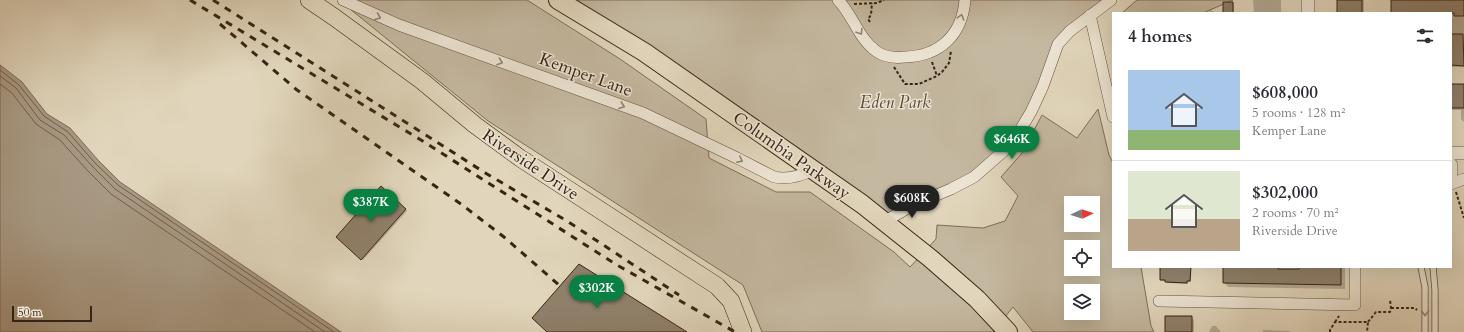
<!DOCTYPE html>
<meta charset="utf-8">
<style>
:root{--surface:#fff;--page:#f2f2f3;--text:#2b2b33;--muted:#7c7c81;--line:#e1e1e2;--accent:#0b8043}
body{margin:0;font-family:Cardo,serif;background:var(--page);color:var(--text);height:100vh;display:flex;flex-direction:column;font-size:15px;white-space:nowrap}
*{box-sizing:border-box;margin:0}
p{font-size:13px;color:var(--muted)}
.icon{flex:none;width:22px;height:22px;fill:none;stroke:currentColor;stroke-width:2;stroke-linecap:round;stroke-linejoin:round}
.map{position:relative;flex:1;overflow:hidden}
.panel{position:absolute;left:1112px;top:12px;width:340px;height:256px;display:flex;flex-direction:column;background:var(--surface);border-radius:0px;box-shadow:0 4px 16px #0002}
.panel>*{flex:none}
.needle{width:26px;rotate:86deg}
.buttons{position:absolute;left:1064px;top:196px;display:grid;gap:8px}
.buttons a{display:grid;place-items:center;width:36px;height:36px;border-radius:0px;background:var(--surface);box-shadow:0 4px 16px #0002;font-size:20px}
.scale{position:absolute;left:12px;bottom:10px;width:80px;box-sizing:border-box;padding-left:4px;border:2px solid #382415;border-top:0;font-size:11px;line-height:14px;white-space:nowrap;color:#382415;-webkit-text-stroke:3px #ece4d3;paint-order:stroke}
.price{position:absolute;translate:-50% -34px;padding:0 9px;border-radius:14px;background:var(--accent);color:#fff;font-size:13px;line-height:26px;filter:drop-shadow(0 1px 2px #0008)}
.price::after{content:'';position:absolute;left:50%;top:24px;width:12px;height:9px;margin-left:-6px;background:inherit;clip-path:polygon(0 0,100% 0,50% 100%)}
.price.on{background:#222;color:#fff}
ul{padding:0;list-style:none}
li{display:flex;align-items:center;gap:12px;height:100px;padding:0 16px}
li+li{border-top:1px solid var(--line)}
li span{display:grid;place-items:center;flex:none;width:112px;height:80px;border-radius:0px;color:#555}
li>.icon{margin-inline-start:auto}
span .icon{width:48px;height:48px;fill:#fffc;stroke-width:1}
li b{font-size:17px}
h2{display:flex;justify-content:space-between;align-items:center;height:48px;padding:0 16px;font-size:17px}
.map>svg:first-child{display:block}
.green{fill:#c4b8a0;stroke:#7e6e5a;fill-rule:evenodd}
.water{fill:#a89983;stroke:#7b6a57}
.shadow{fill:#0003}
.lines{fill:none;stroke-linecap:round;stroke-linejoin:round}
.shore{stroke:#705e4c;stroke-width:1}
.building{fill:#90816c;stroke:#382415}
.service-casing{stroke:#62503f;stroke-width:7}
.minor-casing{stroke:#62503f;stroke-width:12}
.tertiary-casing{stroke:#62503f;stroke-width:14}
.primary-casing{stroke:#382415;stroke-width:18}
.trunk-casing{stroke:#382415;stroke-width:20}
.path{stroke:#382415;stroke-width:2;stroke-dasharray:3 2;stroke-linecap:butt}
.service{stroke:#ece4d3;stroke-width:5.5}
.minor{stroke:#ece4d3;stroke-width:11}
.tertiary{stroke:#ece4d3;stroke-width:13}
.primary{stroke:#e1d6bc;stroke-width:17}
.trunk{stroke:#e1d6bc;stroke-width:18}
.rail{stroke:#382415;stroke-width:3;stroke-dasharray:7 7;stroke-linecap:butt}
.oneway{stroke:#928474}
.labels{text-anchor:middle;stroke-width:3;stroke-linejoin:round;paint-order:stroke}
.street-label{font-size:17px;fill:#382415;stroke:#ece4d3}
.park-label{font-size:17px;font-style:italic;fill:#5b4938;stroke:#ece4d3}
</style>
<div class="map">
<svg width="1464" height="332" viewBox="0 0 1464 332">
<rect width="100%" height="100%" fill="#e1d6bc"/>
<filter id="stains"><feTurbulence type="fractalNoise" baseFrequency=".005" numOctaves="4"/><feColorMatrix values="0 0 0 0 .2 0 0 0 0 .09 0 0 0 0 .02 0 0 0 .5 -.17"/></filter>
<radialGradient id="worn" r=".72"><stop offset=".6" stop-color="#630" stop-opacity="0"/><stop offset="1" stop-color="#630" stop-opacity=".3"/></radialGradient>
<!-- green -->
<path class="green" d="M339,0H527L620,59L706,119L709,158L776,192H810L894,252L910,267L936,239L937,225L983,228L1005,221L1018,196L1001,177L1022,153L1042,115L1077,138L1098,109L1109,155L1113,163V267H1141L1151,326L1154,332H1033L1013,307L993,332H762L743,285L488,121ZM1071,203H1093V225H1071ZM1071,247H1093V269H1071ZM1071,291H1093V313H1071Z
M558,0H1111L1070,31L1031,112L991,163L884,222Z
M1137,0H1233L1203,13H1122Z"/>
<!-- water -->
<path class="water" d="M0,65L22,82L47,114L70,128L98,160L120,182L341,332H0Z"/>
<!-- shadow -->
<path class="shadow" d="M1253,0H1281V13H1254Z
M1338,0H1364V13H1338Z
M1392,0H1464V67H1451V13H1392Z
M1233,3L1234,4V13H1224Z
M1211,10L1215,13H1208Z
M1451,85H1464V122L1461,119V110H1451Z
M381,188L407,211L363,260L337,237Z
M1165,267H1191V282H1188V284L1167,283L1166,281H1162L1161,280Z
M1224,267H1278L1282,270H1300V267H1345V289L1228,287L1224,282Z
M1192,318L1194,320V332H1166Z
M1212,326H1216L1221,332H1209Z
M1263,330L1290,331L1291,332H1263Z"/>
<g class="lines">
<!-- shore -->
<path class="shore" d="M0,70L19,85L44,116L68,132L95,163L118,185L334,332
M0,76L16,88L40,120L64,135L92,166L115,189L325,332
M0,84L12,93L36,124L60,140L87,170L111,194L315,332"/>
</g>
<!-- building -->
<path class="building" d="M1337,0H1362V13H1337Z
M1391,0H1464V16H1454V13H1391Z
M1223,2H1233V13H1223Z
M1451,34H1463L1464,66L1451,65Z
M1451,84H1464V108H1451Z
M381,186L406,209L361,260L336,237Z
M579,264L687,332H547L532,318Z
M1160,267H1191L1190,281H1187V283L1165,282V280H1160Z
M1223,267H1278V269H1299V267H1341V285L1223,283Z
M1165,316H1192V332H1165Z"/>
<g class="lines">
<defs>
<path id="service" d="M1421,267L1425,287V332
M1433,267L1435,290V332"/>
<path id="minor" d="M343,0L399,25L643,113L737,158L774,177C788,180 801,176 813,170
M838,0C853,15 858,38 876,51C884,57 896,58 905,57C940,56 962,35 965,0
M1090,15L1113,117
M1451,184L1464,179
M884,222L911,206L951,189L974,177L1006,149L1013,142L1031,112L1043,86L1058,44L1070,31L1111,0
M1159,301L1355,305V267"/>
<path id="tertiary" d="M1308,0V13
M1451,153H1464
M1451,165V174"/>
<path id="primary" d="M309,0L334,17L422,81L475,125L520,158L717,286L731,301L743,332"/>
<path id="trunk" d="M558,0L644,52L862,204L930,258L977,299L1008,332"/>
</defs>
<!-- service casing -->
<use href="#service" class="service-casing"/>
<!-- minor casing -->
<use href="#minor" class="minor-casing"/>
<!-- tertiary casing -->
<use href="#tertiary" class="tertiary-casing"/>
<!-- primary casing -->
<use href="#primary" class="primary-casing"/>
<!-- trunk casing -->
<use href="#trunk" class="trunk-casing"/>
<!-- path -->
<path class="path" d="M854,4L877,3L884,0
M870,22L868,19L871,15L872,3
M932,62L937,76
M894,67L905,84H919L937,76L942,72L949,63L951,51
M1456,192L1464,218
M1391,308H1415L1417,310
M1335,322L1339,316
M1368,322L1376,312H1390L1391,308L1390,300
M1330,332V330L1335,322H1368L1367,332"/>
<!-- service -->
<use href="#service" class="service"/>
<!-- minor -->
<use href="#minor" class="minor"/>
<!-- tertiary -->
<use href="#tertiary" class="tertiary"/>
<!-- primary -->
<use href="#primary" class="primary"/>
<!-- trunk -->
<use href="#trunk" class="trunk"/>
<!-- rail -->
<path class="rail" d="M190,0L421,140L617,265L735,332
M213,0L487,174L567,221L679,295
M220,24L297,90L461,204L504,237L559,285"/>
</g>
<!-- one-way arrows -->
<defs><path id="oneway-chevron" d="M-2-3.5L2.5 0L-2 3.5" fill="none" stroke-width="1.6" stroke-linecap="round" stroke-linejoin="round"/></defs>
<g class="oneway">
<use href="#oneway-chevron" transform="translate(378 17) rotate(23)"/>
<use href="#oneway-chevron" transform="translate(961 17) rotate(-73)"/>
<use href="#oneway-chevron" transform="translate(860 32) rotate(58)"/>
<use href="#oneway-chevron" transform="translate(500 62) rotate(19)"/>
<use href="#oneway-chevron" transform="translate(622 106) rotate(20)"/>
<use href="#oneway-chevron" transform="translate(740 160) rotate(27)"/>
<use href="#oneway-chevron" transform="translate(1425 313) rotate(90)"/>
</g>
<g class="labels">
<!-- street labels -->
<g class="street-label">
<text transform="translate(586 74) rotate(20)" y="6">Kemper Lane</text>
<text transform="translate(792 155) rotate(35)" y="6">Columbia Parkway</text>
<text transform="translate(531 164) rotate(34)" y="6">Riverside Drive</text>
</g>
<!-- park labels -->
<g class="park-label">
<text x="895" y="108">Eden Park</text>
</g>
</g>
<rect width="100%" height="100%" filter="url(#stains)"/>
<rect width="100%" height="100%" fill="url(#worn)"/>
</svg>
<div class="buttons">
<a><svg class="needle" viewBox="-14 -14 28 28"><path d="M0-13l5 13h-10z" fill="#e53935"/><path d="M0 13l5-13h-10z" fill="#7c7c81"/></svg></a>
<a><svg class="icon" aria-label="locate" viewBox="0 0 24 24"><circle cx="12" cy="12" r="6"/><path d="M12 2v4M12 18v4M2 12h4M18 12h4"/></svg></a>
<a><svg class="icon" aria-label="layers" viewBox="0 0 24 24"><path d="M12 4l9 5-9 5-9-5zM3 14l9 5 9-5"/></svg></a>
</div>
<div class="scale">50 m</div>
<b class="price" style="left:1012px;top:160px">$646K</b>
<b class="price on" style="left:912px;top:219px">$608K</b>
<b class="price" style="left:371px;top:223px">$387K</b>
<b class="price" style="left:597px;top:309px">$302K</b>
<section class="panel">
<h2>4 homes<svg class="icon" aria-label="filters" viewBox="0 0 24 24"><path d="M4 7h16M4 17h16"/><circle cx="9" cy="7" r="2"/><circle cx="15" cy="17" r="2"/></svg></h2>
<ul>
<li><span style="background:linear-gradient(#a9c7e8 75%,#8fb573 0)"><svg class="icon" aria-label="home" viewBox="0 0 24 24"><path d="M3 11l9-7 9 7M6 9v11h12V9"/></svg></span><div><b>$608,000</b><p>5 rooms · 128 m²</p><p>Kemper Lane</p></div></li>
<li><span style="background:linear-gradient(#dfe7d0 60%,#b9a48a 0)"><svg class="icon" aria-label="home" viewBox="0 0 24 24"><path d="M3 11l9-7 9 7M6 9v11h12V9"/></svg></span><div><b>$302,000</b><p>2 rooms · 70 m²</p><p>Riverside Drive</p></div></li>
</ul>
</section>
</div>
